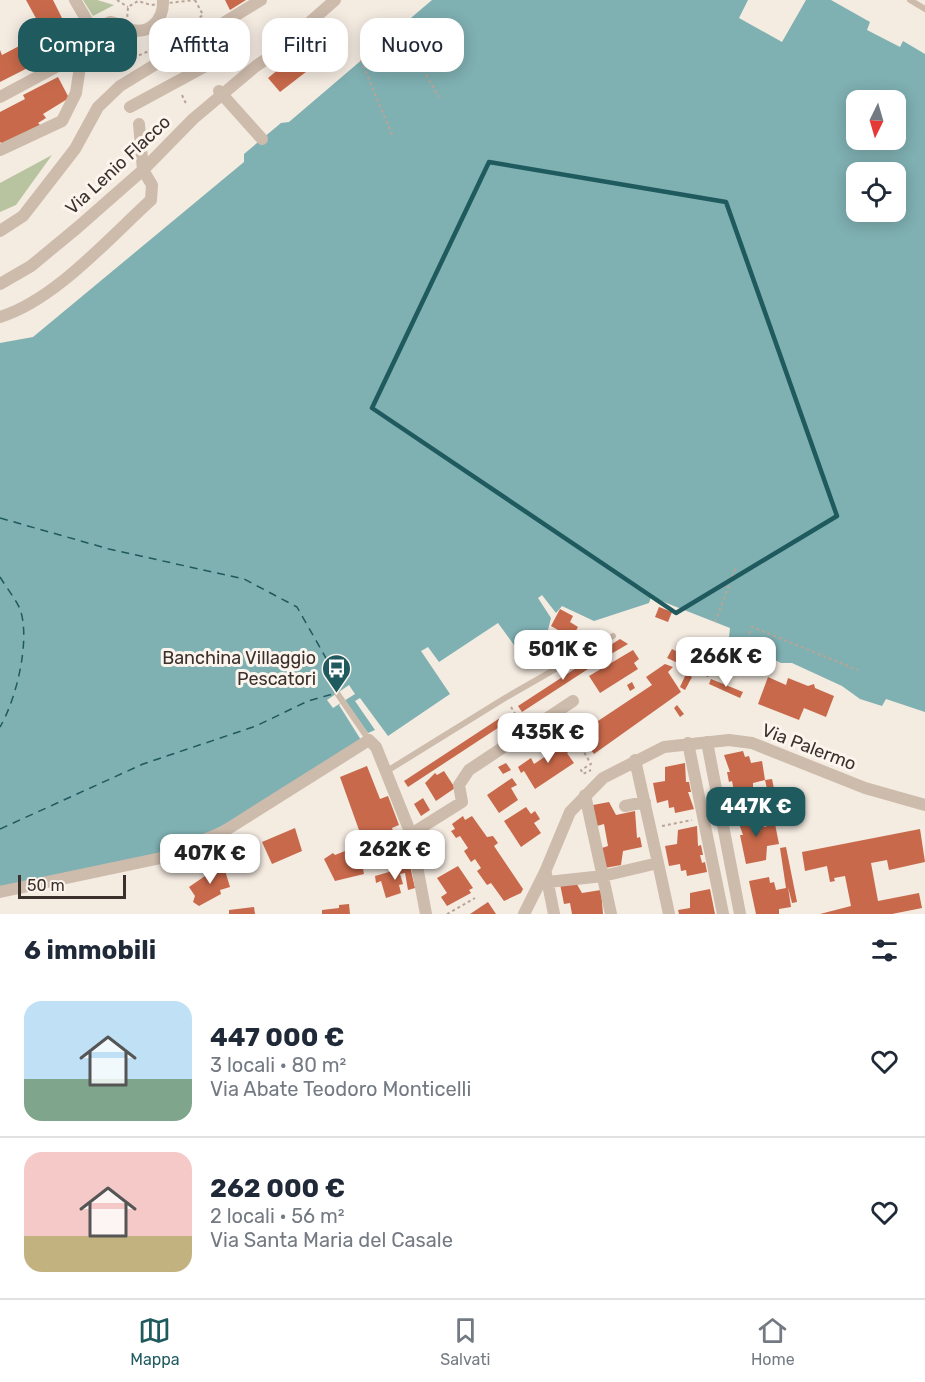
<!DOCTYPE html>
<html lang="it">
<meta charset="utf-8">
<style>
:root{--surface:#fff;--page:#f2f2f3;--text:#1f2937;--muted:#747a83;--line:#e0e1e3;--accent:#1f5a5e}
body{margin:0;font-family:Rubik,sans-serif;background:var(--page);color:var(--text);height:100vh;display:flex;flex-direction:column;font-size:22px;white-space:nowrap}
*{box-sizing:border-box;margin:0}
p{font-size:20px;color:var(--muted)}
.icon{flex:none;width:33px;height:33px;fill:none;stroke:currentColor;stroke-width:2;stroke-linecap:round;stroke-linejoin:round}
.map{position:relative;height:914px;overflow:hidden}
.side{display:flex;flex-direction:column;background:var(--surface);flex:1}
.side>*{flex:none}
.hud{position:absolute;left:18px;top:18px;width:600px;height:54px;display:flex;gap:12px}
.needle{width:39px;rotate:185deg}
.tools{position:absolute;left:846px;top:90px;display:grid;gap:12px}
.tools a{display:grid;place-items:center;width:60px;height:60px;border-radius:12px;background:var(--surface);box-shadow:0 3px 15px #0003;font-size:30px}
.scale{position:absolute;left:18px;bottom:15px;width:108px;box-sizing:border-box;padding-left:6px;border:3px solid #3b302b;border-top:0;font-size:16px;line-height:21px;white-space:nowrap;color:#3b302b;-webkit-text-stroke:4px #fbf5ee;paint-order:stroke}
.price{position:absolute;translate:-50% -51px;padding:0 14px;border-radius:12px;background:#fff;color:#222;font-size:20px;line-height:39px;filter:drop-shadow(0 2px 3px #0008)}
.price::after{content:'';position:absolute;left:50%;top:36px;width:18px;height:14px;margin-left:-9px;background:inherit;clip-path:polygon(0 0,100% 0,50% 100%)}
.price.on{background:var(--accent);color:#fff}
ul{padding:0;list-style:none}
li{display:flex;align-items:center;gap:18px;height:150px;padding:0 24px}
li+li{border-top:2px solid var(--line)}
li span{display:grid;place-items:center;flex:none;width:168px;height:120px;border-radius:18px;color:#555}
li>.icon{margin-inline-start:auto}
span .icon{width:72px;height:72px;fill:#fffc;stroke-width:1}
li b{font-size:26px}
h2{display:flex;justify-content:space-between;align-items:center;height:72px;padding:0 24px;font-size:26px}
.tag{padding:0 21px;border-radius:18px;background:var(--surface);box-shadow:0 3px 15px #0003;font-size:21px;line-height:54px}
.tag.on{background:var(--accent);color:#fff}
.dock{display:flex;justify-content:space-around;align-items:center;height:84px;border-top:2px solid var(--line);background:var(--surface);font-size:16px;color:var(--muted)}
.dock a{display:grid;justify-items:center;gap:3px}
.dock .on{color:var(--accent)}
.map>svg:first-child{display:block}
.green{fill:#b8c4a0}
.water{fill:#7fb0b2;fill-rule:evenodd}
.pier{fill:#f4ebe1}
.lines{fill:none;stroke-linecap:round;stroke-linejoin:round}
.ferry{stroke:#1f5a5e;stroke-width:1.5;stroke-dasharray:8 6;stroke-linecap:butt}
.building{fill:#c8694b}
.path{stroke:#b9a596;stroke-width:2;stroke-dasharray:3 3;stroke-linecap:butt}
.lane{stroke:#cdbbac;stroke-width:6}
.street{stroke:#cdbbac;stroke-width:12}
.marked{fill:none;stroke:#1f5a5e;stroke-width:4.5;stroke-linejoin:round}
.labels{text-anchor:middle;stroke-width:6;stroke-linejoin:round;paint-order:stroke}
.street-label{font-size:18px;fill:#3b302b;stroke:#fbf5ee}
.poi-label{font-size:18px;fill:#3b302b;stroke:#fbf5ee;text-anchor:end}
</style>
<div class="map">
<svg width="925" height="914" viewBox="0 0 925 914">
<rect width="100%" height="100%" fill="#f4ebe1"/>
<!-- green -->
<path class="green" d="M83,0H97L114,5L93,16Z
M52,155L16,205L0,212V183Z"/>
<!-- water -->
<path class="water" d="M432,0H748L739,18L782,42L806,0H831L870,22L867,30L900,47L903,41L925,54V712L886,699L882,706L860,699L842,686L792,663H781L729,637L730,628L651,597L649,603L594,621L562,606L556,613L542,595L538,598L551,618L548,630L517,649L498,623L439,662L428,647L421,651L450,694L388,736L360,698L355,701L375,730L368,733L345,700L339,705L361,740C305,776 249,815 187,843C130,868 61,875 0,887V343L33,337L244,162V154L281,123L289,122ZM856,100H896V140H856ZM856,172H896V212H856Z"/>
<!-- pier -->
<path class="pier" d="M349,685L355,694L333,708L327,700Z"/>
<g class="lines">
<!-- ferry -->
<path class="ferry" d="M0,518L109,549L244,579L297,607L331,667L337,690
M0,577C6,587 15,598 20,609C31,640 16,700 0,727
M0,829L143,764L256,726L308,701L336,693"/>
</g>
<!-- building -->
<path class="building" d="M26,0H53L75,44L0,82V50L2,55L44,33Z
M225,0H246L230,10Z
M309,44L319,57L312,62L315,65L280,92L268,78Z
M58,77L69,98L43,114L46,118L38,123L40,125L3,144L0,142V112L25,99L23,95Z
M659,607L672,612L668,622L655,617Z
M560,609L573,616L570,622L578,627L572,638L551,626Z
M620,639L628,644L611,654L606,648Z
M672,649L711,670L708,677L667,658Z
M604,650L608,656L522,712L518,706Z
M633,650L639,659L634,663L638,669L600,693L589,676Z
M665,664L673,667L668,672L681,692L594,754L586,743L592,739L586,729L652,685L646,677Z
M686,674L692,677L685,690L680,687Z
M768,677L786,685L788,678L808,686L814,684L815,688L834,696L826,717L804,708L799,720L758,704Z
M711,679L743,692L740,698L709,684Z
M632,682L635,688L630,691L627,685Z
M677,705L684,714L680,717L674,708Z
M503,716L507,722L408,787L404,781Z
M560,738L564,744L569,741L573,748L567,753L574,763L535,789L524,771L521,773L518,767L531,758L534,764L549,754L546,749Z
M743,751L745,757L749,756L751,763L762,761L765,780L753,783V797L733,801L731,791H734L732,781L729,782L727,772H730L724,755Z
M506,763L511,770L503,774L498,767Z
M685,763L686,782H689L691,792H688L694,809L675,813L674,807L669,808L668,800L657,803L653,783L665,781V767Z
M367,766L380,799L388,796L399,825L392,828L401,856L372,868L371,866L363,869L364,874L335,881L324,859L333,853L335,855L345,851L348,847L350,849L364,844L340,777Z
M444,771L455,788L436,801L425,783L435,773L437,775Z
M512,778L517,785L511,788L518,800L499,813L487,795Z
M772,779L781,823L775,824L765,780Z
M423,798L430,810L421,816L414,804Z
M609,802L616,815L635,811L637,838L640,837L642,847L623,851L621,865L605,868L602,848L608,846L604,824L597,826L593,805Z
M526,807L531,814L535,811L540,819L534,823L541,833L521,847L504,821Z
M757,814L758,820L762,819L764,827L775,824L779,844L767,846L766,860L746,864L740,835H743L737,818Z
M463,816L465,820L472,816L487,837L493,836L498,843L494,846L523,889L521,893L504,901L491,883L487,885L477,871L481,868L475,859L471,862L464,851L468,848L460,836L456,838L451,831L455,829L452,824Z
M697,826L698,846L701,845L703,855H700L702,863L705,862L707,872L687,876L686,870L681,871L680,864L669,866L665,846L677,844L678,830Z
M295,828L302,851L272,864L262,842Z
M920,829L925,862L889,870L887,860L871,863L878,901L919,893L922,908L892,914H820L851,906L845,876L834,878L835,881L830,882L827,866L805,871L802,852Z
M786,847L797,902L792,903L788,887L791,907L779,909V914H756L749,881L769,877L770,883L774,882L776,890L786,888L780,848Z
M223,864L230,887L220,890L221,894L199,906L193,902L195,896L189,887L205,876L203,870Z
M410,866L415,888L408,890L405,873L400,874L403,884L399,885L401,893L386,898L381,881L376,883L375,876Z
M458,866L473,888L469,890L471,893L447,906L441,897L447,893L437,878Z
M575,881L582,893L601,890L603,914H572L570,903L564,904L560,884Z
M710,889L715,914H679L678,910L690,908V893Z
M488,902L496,914H470Z
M349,904L350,914H322V910L339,908V905Z
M254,907L255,914H229V910Z"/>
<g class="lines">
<!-- path -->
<path class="path" d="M117,0L128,7
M195,0L203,15L156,48L107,69L99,53L127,20L128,7L138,1L151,5Z
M399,28L439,97
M361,60L393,137
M182,95L187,106
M715,622L736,567
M745,645L752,627L858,670
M511,707L519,720
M572,732L591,764L581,770L583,774L591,770
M733,812L766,806
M662,826L692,820
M447,914L475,898"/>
<!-- lane -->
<path class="lane" d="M910,0L925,9
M337,693L369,740
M387,771L505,698L613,636"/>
<!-- street -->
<path class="street" d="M75,0L93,31
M93,31L110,22C117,23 122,27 128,29C149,36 164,20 163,0
M219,91L262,139
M0,97L82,53L89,44L93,31
M130,107L226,55
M0,150L62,121L76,93L82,53
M0,231L23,216L75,149L98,107L120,86L261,0
M0,284L31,266L77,228L143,170L193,119L256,66L274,54L335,0
M0,317C55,300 108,239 151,200L152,185L143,170L139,124
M707,742L740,914
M688,743L723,914
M585,795L611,914
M625,806L645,802
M411,834L462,802L459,785L469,770L573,701
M658,863L669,914
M546,874L554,914
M548,882L603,876L658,863L635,760
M0,892L161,858L223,832L369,740L376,747L411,834L426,914
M524,914L545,872L570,812L603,778L664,747L729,740L752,743L865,788L925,805"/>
</g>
<!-- marked area -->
<path class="marked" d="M489,162L726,202L837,516L676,613L372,408Z"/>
<!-- icons -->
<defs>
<symbol id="bus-pin" viewBox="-11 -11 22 30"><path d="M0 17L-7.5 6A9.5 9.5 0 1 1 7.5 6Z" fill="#1f5a5e" stroke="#fbf5ee"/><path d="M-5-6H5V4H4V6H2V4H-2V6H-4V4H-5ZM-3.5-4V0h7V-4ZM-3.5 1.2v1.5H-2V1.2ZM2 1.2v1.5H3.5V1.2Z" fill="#fff"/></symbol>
</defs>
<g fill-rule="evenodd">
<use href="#bus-pin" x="320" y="652" width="33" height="45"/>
</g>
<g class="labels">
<!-- street labels -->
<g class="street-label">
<text transform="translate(118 165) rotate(-43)" y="6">Via Lenio Flacco</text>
<text transform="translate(809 747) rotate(21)" y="6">Via Palermo</text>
</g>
<!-- poi labels -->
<g class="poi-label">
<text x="316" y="664">Banchina Villaggio<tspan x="316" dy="21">Pescatori</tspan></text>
</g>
</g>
</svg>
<div class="tools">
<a><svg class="needle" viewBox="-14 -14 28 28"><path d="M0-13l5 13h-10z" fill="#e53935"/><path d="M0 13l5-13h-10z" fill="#747a83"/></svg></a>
<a><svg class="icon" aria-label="locate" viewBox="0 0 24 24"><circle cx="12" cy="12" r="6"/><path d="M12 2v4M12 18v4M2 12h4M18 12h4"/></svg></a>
</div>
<div class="scale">50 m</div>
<b class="price" style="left:563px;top:681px">501K €</b>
<b class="price" style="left:726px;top:688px">266K €</b>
<b class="price" style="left:548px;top:764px">435K €</b>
<b class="price on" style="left:756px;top:838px">447K €</b>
<b class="price" style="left:395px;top:881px">262K €</b>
<b class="price" style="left:210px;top:885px">407K €</b>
<div class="hud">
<a class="tag on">Compra</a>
<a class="tag">Affitta</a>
<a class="tag">Filtri</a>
<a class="tag">Nuovo</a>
</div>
</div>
<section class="side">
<h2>6 immobili<svg class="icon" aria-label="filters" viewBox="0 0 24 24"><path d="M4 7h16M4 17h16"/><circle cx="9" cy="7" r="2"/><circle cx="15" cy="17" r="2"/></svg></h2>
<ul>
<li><span style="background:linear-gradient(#bfe0f5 65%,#7fa58c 0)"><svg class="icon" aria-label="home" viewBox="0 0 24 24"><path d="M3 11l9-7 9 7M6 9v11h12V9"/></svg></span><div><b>447 000 €</b><p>3 locali · 80 m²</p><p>Via Abate Teodoro Monticelli</p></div><svg class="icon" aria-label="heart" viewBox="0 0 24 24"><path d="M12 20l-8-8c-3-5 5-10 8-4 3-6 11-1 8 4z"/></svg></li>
<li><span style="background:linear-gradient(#f6c9c9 70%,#c2b280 0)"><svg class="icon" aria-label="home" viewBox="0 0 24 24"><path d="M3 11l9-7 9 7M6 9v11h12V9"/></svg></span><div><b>262 000 €</b><p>2 locali · 56 m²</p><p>Via Santa Maria del Casale</p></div><svg class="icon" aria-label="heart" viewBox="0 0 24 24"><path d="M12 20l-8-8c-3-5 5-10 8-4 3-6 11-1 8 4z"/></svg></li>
</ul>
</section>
<nav class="dock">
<a class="on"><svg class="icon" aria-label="map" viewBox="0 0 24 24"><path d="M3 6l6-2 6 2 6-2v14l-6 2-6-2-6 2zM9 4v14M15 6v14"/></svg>Mappa</a>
<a><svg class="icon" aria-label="saved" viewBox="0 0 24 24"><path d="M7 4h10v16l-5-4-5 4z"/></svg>Salvati</a>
<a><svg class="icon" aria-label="home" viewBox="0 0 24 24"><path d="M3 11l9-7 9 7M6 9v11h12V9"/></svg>Home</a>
</nav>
